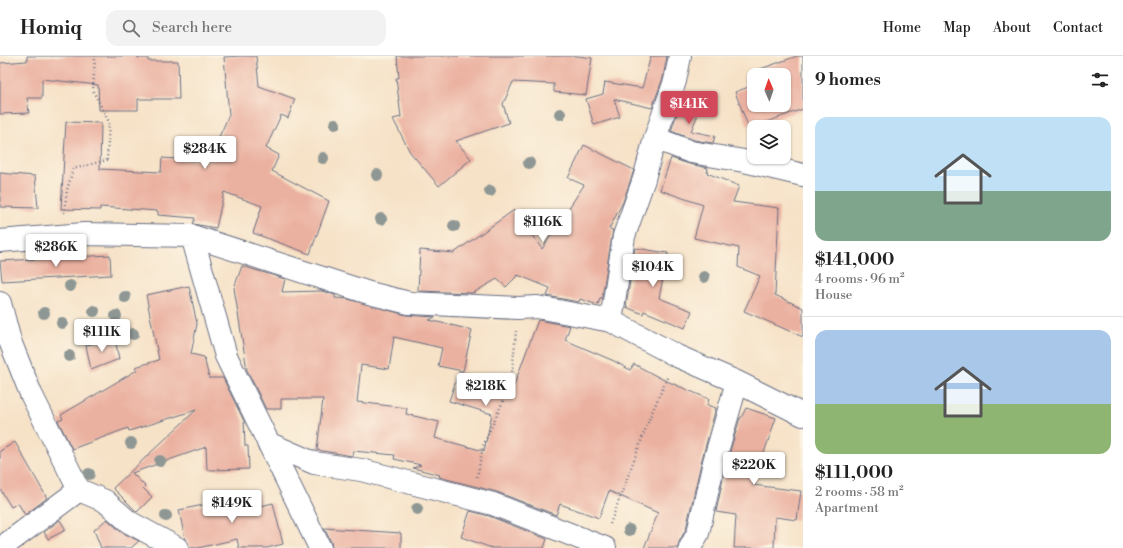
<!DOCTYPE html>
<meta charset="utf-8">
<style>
:root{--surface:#fff;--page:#f2f2f2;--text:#222;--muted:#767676;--line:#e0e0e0;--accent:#d1495b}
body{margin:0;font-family:"Libre Bodoni",serif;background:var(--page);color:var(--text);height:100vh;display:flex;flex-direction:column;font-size:15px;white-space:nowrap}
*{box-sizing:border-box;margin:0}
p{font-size:13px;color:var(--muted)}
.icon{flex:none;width:22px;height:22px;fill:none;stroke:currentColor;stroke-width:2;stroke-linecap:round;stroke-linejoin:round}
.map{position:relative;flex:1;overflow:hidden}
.panel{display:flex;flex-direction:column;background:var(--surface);width:320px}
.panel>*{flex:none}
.needle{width:26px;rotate:358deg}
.buttons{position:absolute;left:747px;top:12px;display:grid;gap:8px}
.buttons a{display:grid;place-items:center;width:44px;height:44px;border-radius:8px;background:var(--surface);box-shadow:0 1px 3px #0004;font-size:20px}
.price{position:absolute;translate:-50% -34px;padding:0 9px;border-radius:4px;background:#fff;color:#222;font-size:13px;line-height:26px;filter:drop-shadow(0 1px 2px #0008)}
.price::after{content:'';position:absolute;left:50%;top:24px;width:12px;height:9px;margin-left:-6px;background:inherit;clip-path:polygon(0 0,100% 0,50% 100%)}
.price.active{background:var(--accent);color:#fff}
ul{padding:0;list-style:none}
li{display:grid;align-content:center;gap:8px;height:212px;padding:0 12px}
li+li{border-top:1px solid var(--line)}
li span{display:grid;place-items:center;height:124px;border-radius:12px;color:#555}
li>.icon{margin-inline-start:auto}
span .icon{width:72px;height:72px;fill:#fffc;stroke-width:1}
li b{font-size:17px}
h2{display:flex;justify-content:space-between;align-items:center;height:48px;padding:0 12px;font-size:17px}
header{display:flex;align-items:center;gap:24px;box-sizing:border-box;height:56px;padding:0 20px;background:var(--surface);border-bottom:1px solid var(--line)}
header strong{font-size:19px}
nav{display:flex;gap:22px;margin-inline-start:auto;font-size:14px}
.search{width:280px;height:36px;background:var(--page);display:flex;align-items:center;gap:10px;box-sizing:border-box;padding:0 14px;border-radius:12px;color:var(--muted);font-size:15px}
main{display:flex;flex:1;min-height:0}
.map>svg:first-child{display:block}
.building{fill:#ebb1a0}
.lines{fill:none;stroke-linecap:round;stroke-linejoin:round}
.minor-casing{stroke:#686e83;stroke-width:24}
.path{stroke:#686e83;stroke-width:2.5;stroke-dasharray:1 3;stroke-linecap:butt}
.minor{stroke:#fff;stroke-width:22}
.tree{fill:#8e9794}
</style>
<header>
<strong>Homiq</strong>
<div class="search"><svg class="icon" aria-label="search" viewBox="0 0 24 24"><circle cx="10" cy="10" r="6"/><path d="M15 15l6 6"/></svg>Search here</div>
<nav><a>Home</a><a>Map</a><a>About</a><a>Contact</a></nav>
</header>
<main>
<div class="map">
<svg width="803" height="492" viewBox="0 0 803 492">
<rect width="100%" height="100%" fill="#fcf5e5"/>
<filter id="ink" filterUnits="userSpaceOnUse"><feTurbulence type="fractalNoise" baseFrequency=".025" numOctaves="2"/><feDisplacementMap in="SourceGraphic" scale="8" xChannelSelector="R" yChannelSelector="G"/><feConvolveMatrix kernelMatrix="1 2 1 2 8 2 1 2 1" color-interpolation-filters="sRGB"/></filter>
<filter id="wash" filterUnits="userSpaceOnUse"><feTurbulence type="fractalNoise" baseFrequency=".012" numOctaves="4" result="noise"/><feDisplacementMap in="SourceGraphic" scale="16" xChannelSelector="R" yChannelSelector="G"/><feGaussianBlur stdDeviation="0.9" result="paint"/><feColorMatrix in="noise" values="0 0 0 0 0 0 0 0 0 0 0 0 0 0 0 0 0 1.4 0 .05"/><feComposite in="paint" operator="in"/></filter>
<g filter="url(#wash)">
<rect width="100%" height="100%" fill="#f6e2c7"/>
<g id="blocks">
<!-- building -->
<path class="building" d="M27,0H138V2H148V5H178L179,43H138V54H99L98,29L42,23V42H27L29,57L0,58V7L27,5Z
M241,0H256L259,30L295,43L288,62L281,59L266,92L279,99L272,115L329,145L310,198L253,177L262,150L224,136L216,172L193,168L195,162L158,159V155L100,151V154L61,153L66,66L101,67L100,113L161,116L162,102L208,105L229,59L224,1Z
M397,0H578L592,2L586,39L554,36V28L513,26L503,48L509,67L456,85L471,103L439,130L410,96L393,63L401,61L396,22H399Z
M651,0H667L663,22L652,52L614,43L620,61L594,69L586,43L603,38L605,26L642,32Z
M797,0H803V53L755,70V67L748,70L735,36L754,29V49H784V19H754V21L752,16Z
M680,49L699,56L691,75L715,80L713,87L694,84L671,75Z
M584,89L634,114L623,146L609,173L613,174L602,242H600L598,249L580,243L579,246L547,240L550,232L518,219L506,231L497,223L473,237L418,235L420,194L454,197L514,154L542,193L584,129L568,122Z
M671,102L689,108L708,112L707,117L739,130L733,146L779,152L775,239L803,252V281L744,255L760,220L738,211L739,192L694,182L703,149L660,134Z
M0,117L35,120L38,152L0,151Z
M635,192L668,197L659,242L692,255L685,272L644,255L643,258L626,251Z
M110,199L111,219L2,225L0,205Z
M242,210L285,223L282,236L322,235L335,239V242L348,243L406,259L435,261L429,264L472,274L463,315L438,310L442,292L394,281L389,313L361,309L357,346L407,352L406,358L439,366L435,382L484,395L492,358L449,345L459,316L513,332L538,264L570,270L565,284L614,305L630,314L634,308L662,323L709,343L707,349L716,352L702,403L686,473L679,486L678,492H644L658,457L609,435L599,462L560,448L556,459L497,436L439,421L440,419L413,412L421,409L394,403L395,399L353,395L352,400L317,394L323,343H281V353H266L247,314L234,232Z
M189,230L197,268L191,298L204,301L209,322H223L244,365L245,390H248L249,413L207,414L206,391L132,417L145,430L143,432L152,441L137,456L113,432L196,354L129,375L128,372L72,393L58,365L63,363L61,359L137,314L135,311L159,304L146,239Z
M115,283L119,303L91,314L86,289Z
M746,352L776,362L753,429L801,435L797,464L775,461L774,492H734L736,459L716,456L726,409L740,362H741Z
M15,386L47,442L25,459L18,447L11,451L0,433V395Z
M258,438L261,450L273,447L283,488L267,492H239L237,483L198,492H189L188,486L185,483L179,454Z
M470,455L489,460L547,483L544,492H492L461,481Z
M107,463L121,476L139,485L131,492H101L94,474Z
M60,464L66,474L48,483L44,476Z
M324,472L401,477V492H332L331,486Z"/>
</g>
</g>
<g filter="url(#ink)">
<use href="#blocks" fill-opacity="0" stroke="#686e83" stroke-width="1"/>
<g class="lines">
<defs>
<path id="minor" d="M655,82L675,25L680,0
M192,180L226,300L320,492
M0,185L84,178L192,180L369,237L409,247L518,252L537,251L611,265L677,300L737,326L803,359
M0,247L10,285L31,338L79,434L105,445L129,466L177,492
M611,265L624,180L644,123L655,82L691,96L744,105L803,119
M268,387L314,407L361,414L493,448L605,492
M4,492L9,486L79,434
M690,492L698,477L714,406L737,326"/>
</defs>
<!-- minor casing -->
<use href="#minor" class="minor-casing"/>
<!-- path -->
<path class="path" d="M64,157L67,134L73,113L107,104L109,66L93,35L95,0
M477,421L483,390L511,327L516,275
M610,468L650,361L668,320"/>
<!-- minor -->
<use href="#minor" class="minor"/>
</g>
<!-- trees -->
<g class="tree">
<circle cx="560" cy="58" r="6"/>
<circle cx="335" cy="68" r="6"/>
<circle cx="323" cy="102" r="6"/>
<circle cx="529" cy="107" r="6"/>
<circle cx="377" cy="119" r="6"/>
<circle cx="490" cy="135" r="6"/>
<circle cx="381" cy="163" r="6"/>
<circle cx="454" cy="170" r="6"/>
<circle cx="704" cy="221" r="6"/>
<circle cx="70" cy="230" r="6"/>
<circle cx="125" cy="241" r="6"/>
<circle cx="94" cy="255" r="6"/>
<circle cx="44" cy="257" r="6"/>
<circle cx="116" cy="260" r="6"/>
<circle cx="62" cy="267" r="6"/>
<circle cx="133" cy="278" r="6"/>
<circle cx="69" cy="300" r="6"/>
<circle cx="131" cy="387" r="6"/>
<circle cx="160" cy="405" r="6"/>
<circle cx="89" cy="418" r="6"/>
<circle cx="417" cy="453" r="6"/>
<circle cx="166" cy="460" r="6"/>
<circle cx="629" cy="474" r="6"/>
</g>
</g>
</svg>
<div class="buttons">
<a><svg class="needle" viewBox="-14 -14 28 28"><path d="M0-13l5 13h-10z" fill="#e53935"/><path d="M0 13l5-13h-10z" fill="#767676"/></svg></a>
<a><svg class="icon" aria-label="layers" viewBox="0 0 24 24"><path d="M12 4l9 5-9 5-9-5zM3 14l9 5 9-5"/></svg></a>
</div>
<b class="price active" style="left:689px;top:69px">$141K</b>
<b class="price" style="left:205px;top:114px">$284K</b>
<b class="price" style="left:543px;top:187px">$116K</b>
<b class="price" style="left:56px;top:212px">$286K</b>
<b class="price" style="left:653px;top:232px">$104K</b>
<b class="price" style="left:102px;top:297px">$111K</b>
<b class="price" style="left:486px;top:351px">$218K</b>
<b class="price" style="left:754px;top:430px">$220K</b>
<b class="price" style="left:232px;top:468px">$149K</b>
</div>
<section class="panel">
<h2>9 homes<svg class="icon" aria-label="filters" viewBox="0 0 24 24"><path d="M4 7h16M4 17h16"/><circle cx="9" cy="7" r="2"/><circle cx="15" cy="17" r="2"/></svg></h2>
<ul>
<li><span style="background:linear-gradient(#bfe0f5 60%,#7fa58c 0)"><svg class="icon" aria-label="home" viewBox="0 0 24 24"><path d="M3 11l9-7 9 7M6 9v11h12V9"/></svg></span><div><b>$141,000</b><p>4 rooms · 96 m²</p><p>House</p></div></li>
<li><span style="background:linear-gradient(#a9c7e8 60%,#8fb573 0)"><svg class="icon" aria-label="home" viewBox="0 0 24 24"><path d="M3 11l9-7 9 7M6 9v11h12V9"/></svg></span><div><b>$111,000</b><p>2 rooms · 58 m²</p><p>Apartment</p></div></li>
</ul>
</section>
</main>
